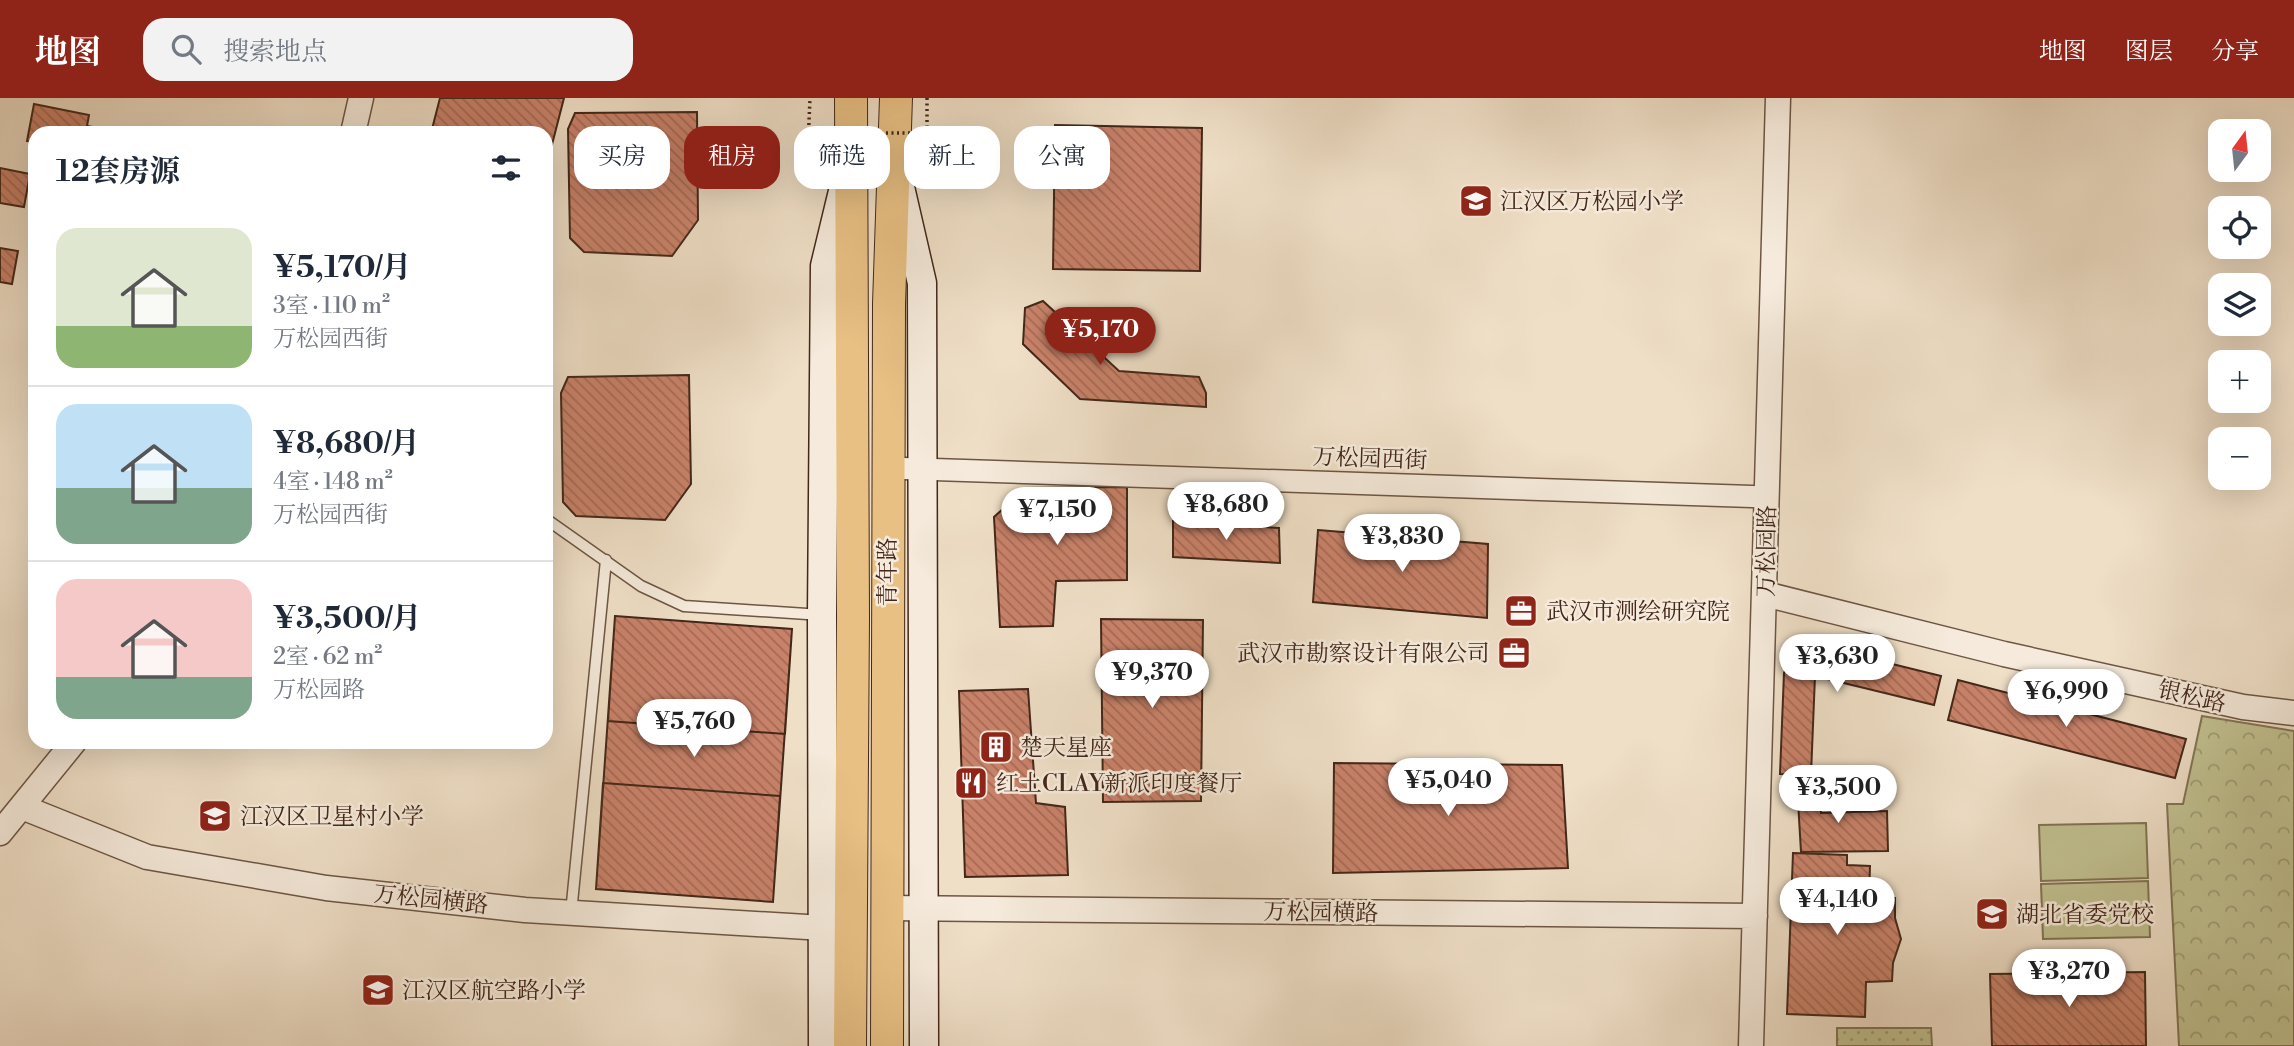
<!DOCTYPE html>
<html lang="zh">
<meta charset="utf-8">
<style>
:root{--surface:#fff;--page:#f2f2f3;--text:#1f2937;--muted:#747a83;--line:#e0e1e3;--accent:#8f2418}
body{margin:0;font-family:"Libre Bodoni","Noto Serif SC",serif;background:var(--page);color:var(--text);height:100vh;display:flex;flex-direction:column;font-size:26px;white-space:nowrap}
*{box-sizing:border-box;margin:0}
p{font-size:23px;color:var(--muted)}
.icon{flex:none;width:38px;height:38px;fill:none;stroke:currentColor;stroke-width:2;stroke-linecap:round;stroke-linejoin:round}
.map{position:relative;flex:1;overflow:hidden}
.details{position:absolute;left:28px;top:28px;width:525px;height:623px;display:flex;flex-direction:column;background:var(--surface);border-radius:21px;box-shadow:0 7px 28px #0002}
.details>*{flex:none}
.hud{position:absolute;left:574px;top:28px;width:665px;height:63px;display:flex;gap:14px}
.needle{width:46px;rotate:15deg}
.tools{position:absolute;left:2208px;top:21px;display:grid;gap:14px}
.tools a{display:grid;place-items:center;width:63px;height:63px;border-radius:14px;background:var(--surface);box-shadow:0 7px 28px #0002;font-size:35px}
.price{position:absolute;translate:-50% -60px;padding:0 16px;border-radius:24px;background:#fff;color:#222;font-size:23px;line-height:46px;filter:drop-shadow(0 2px 4px #0008)}
.price::after{content:'';position:absolute;left:50%;top:42px;width:21px;height:16px;margin-left:-10px;background:inherit;clip-path:polygon(0 0,100% 0,50% 100%)}
.price.active{background:var(--accent);color:#fff}
ul{padding:0;list-style:none}
li{display:flex;align-items:center;gap:21px;height:175px;padding:0 28px}
li+li{border-top:2px solid var(--line)}
li span{display:grid;place-items:center;flex:none;width:196px;height:140px;border-radius:21px;color:#555}
li>.icon{margin-inline-start:auto}
span .icon{width:84px;height:84px;fill:#fffc;stroke-width:1}
li b{font-size:30px}
h2{display:flex;justify-content:space-between;align-items:center;height:84px;padding:0 28px;font-size:30px}
.tag{padding:0 24px;border-radius:21px;background:var(--surface);box-shadow:0 7px 28px #0002;font-size:24px;line-height:63px}
.tag.active{background:var(--accent);color:#fff}
header{display:flex;align-items:center;gap:42px;box-sizing:border-box;height:98px;padding:0 35px;background:var(--accent);color:#fff}
header strong{font-size:33px}
nav{display:flex;gap:38px;margin-inline-start:auto;font-size:24px}
.search{width:490px;height:63px;background:var(--page);display:flex;align-items:center;gap:18px;box-sizing:border-box;padding:0 24px;border-radius:21px;color:var(--muted);font-size:26px}
.map>svg:first-child{display:block}
.grass{fill:url(#grass-dots);stroke:#827454;stroke-width:2}
.park{fill:url(#park-crowns);stroke:#827454;stroke-width:2}
.pitch{fill:#c1c090;stroke:#827454;stroke-width:2}
.building{fill:url(#building-back-hatch);stroke:#432719;stroke-width:2}
.lines{fill:none;stroke-linecap:round;stroke-linejoin:round}
.service-casing{stroke:#6e5544;stroke-width:13}
.minor-casing{stroke:#6e5544;stroke-width:24}
.tertiary-casing{stroke:#6e5544;stroke-width:27}
.secondary-casing{stroke:#432719;stroke-width:31}
.primary-casing{stroke:#432719;stroke-width:34}
.path{stroke:#432719;stroke-width:3.5;stroke-dasharray:2 3.5;stroke-linecap:butt}
.service{stroke:#f5eadb;stroke-width:10}
.minor{stroke:#f5eadb;stroke-width:21}
.tertiary{stroke:#f5eadb;stroke-width:24}
.secondary{stroke:#f5eadb;stroke-width:28}
.primary{stroke:#e8c084;stroke-width:32}
.path-bridge{stroke:#432719;stroke-width:3.5;stroke-dasharray:2 3.5;stroke-linecap:butt}
.labels{text-anchor:middle;stroke-width:5;stroke-linejoin:round;paint-order:stroke}
.poi-label{font-size:23px;fill:#432719;stroke:#f5eadb;text-anchor:start}
.street-label{font-size:23px;fill:#432719;stroke:#f5eadb}
</style>
<header>
<strong>地图</strong>
<div class="search"><svg class="icon" aria-label="search" viewBox="0 0 24 24"><circle cx="10" cy="10" r="6"/><path d="M15 15l6 6"/></svg>搜索地点</div>
<nav><a>地图</a><a>图层</a><a>分享</a></nav>
</header>
<div class="map">
<svg width="2294" height="948" viewBox="0 0 2294 948">
<defs>
<pattern id="grass-dots" width="8" height="8" patternUnits="userSpaceOnUse" patternTransform="scale(1.75)"><rect width="8" height="8" fill="#c1c090"/><path d="M2 2h.1M6 6h.1" fill="none" stroke="#9e9c75" stroke-width="1.8" stroke-linecap="round"/></pattern>
<pattern id="park-crowns" width="20" height="18" patternUnits="userSpaceOnUse" patternTransform="scale(1.75)"><rect width="20" height="18" fill="#c1c090"/><path d="M2 6a3 3 0 1 1 6 0M12 15a3 3 0 1 1 6 0" fill="none" stroke="#9e9c75"/></pattern>
<pattern id="building-back-hatch" width="6" height="6" patternUnits="userSpaceOnUse" patternTransform="scale(1.75)"><rect width="6" height="6" fill="#c9826a"/><path d="M-1 5l2 2M0 0l6 6M5-1l2 2" fill="none" stroke="#a56a56"/></pattern>
</defs>
<rect width="100%" height="100%" fill="#efdfc7"/>
<filter id="stains"><feTurbulence type="fractalNoise" baseFrequency=".00286" numOctaves="4"/><feColorMatrix values="0 0 0 0 .2 0 0 0 0 .09 0 0 0 0 .02 0 0 0 .5 -.17"/></filter>
<radialGradient id="worn" r=".72"><stop offset=".6" stop-color="#630" stop-opacity="0"/><stop offset="1" stop-color="#630" stop-opacity=".3"/></radialGradient>
<!-- grass -->
<path class="grass" d="M1837,930H1931L1932,948H1837Z"/>
<!-- park -->
<path class="park" d="M2202,618L2294,633V948H2179L2167,706H2183Z"/>
<!-- pitch -->
<path class="pitch" d="M2146,725L2148,780L2041,783L2039,727Z
M2148,783L2150,839L2043,841L2041,786Z"/>
<!-- building -->
<path class="building" d="M440,0H564L546,70V35H431Z
M34,6L89,17L87,28L127,35H35V45L27,43Z
M697,14L698,122L672,158L584,154L570,140L568,31L575,15Z
M1055,27L1202,30L1200,173L1053,171Z
M0,70L30,76L24,109L0,105Z
M0,150L18,153L12,186L0,184Z
M1043,203L1119,273L1199,279L1206,295V309L1080,301L1023,246L1025,210Z
M689,277L691,386L665,422L576,418L563,404L561,295L568,279Z
M1127,389V482L1056,483L1053,528L1000,529L994,419L1026,390Z
M1173,423L1279,430L1280,465L1173,459Z
M1318,432L1488,446L1487,520L1313,504Z
M615,518L792,531L773,804L596,791Z
M615,518L792,531L785,636L608,623Z
M1101,521L1203,522L1201,703L1103,704Z
M1811,546L1941,578L1934,607L1815,578L1811,677L1780,676L1784,575L1792,557L1800,550Z
M1958,582L2186,641L2175,680L1948,622Z
M1028,591L1036,705L1065,709L1068,777L965,779L959,593Z
M1334,665L1562,667L1568,770L1333,775Z
M603,685L780,698L773,804L596,791Z
M1831,685V706L1820,707L1821,715L1887,713L1888,753L1801,754L1797,686Z
M1793,755L1847,757V767L1870,768L1869,799L1895,800V820L1901,841L1893,865L1892,883L1866,884L1865,919L1787,916Z
M2145,874L2146,948H1992L1990,876Z"/>
<g class="lines">
<defs>
<path id="service" d="M546,421L641,488L684,508L822,517
M571,815L606,462"/>
<path id="minor" d="M888,370L1767,399"/>
<path id="tertiary" d="M353,35L361,0
M1765,496L2004,556L2243,609L2294,615
M22,709L147,759L326,790L525,812L840,831
M0,735L74,644
M887,810L1755,818
M1751,948L1778,0"/>
<path id="secondary" d="M899,85L922,185L924,948
M823,948L822,517L825,168L845,85"/>
<path id="primary" d="M850,948L853,519L851,0
M887,948L889,206L896,0"/>
</defs>
<!-- service casing -->
<use href="#service" class="service-casing"/>
<!-- minor casing -->
<use href="#minor" class="minor-casing"/>
<!-- tertiary casing -->
<use href="#tertiary" class="tertiary-casing"/>
<!-- secondary casing -->
<use href="#secondary" class="secondary-casing"/>
<!-- primary casing -->
<use href="#primary" class="primary-casing"/>
<!-- path -->
<path class="path" d="M927,0V79
M807,71L810,0"/>
<!-- service -->
<use href="#service" class="service"/>
<!-- minor -->
<use href="#minor" class="minor"/>
<!-- tertiary -->
<use href="#tertiary" class="tertiary"/>
<!-- secondary -->
<use href="#secondary" class="secondary"/>
<!-- primary -->
<use href="#primary" class="primary"/>
<!-- path-bridge -->
<path class="path-bridge" d="M809,35H927"/>
</g>
<!-- icons -->
<defs>
<symbol id="school-square" viewBox="-11 -11 22 22"><rect x="-9" y="-9" width="18" height="18" rx="4" fill="#8f2418" stroke="#f5eadb"/><path d="M0-5L7-2L0 1L-7-2ZM-4 1L0 2.5L4 1V4Q0 6-4 4Z" fill="#fff"/></symbol>
<symbol id="office-square" viewBox="-11 -11 22 22"><rect x="-9" y="-9" width="18" height="18" rx="4" fill="#8f2418" stroke="#f5eadb"/><path d="M-6-3h4V-5.5h4V-3h4V5H-6ZM-1-4.5V-3h2v-1.5ZM-6 0V1H6V0Z" fill="#fff"/></symbol>
<symbol id="building-square" viewBox="-11 -11 22 22"><rect x="-9" y="-9" width="18" height="18" rx="4" fill="#8f2418" stroke="#f5eadb"/><path d="M-4-6H4V6H1V3H-1V6H-4ZM-2.5-4.3h1.7v1.8h-1.7ZM.8-4.3h1.7v1.8H.8ZM-2.5-1h1.7V.8h-1.7ZM.8-1h1.7V.8H.8Z" fill="#fff"/></symbol>
<symbol id="restaurant-square" viewBox="-11 -11 22 22"><rect x="-9" y="-9" width="18" height="18" rx="4" fill="#8f2418" stroke="#f5eadb"/><path d="M-5-6h1v4h1v-4h1v4h1v-4h1v5L-1.5 .5V6h-2V.5L-5-1ZM5-6V6H3V1.5H1.5Q1.5-4 5-6Z" fill="#fff"/></symbol>
</defs>
<g fill-rule="evenodd">
<use href="#school-square" x="1457" y="84" width="38" height="38"/>
<use href="#office-square" x="1502" y="494" width="38" height="38"/>
<use href="#office-square" x="1495" y="536" width="38" height="38"/>
<use href="#building-square" x="977" y="630" width="38" height="38"/>
<use href="#restaurant-square" x="952" y="666" width="38" height="38"/>
<use href="#school-square" x="196" y="699" width="38" height="38"/>
<use href="#school-square" x="1973" y="797" width="38" height="38"/>
<use href="#school-square" x="359" y="873" width="38" height="38"/>
</g>
<g class="labels">
<!-- poi labels -->
<g class="poi-label">
<text x="1500" y="111">江汉区万松园小学</text>
<text x="1546" y="521">武汉市测绘研究院</text>
<text x="1490" y="563" text-anchor="end">武汉市勘察设计有限公司</text>
<text x="1020" y="657">楚天星座</text>
<text x="996" y="693">红土CLAY新派印度餐厅</text>
<text x="240" y="726">江汉区卫星村小学</text>
<text x="2016" y="824">湖北省委党校</text>
<text x="402" y="900">江汉区航空路小学</text>
</g>
<!-- street labels -->
<g class="street-label">
<text transform="translate(1370 360) rotate(2)" y="8">万松园西街</text>
<text transform="translate(1766 453) rotate(-89)" y="8">万松园路</text>
<text transform="translate(887 474) rotate(-90)" y="8">青年路</text>
<text transform="translate(2192 598) rotate(13)" y="8">银松路</text>
<text transform="translate(431 801) rotate(6)" y="8">万松园横路</text>
<text transform="translate(1321 814) rotate(1)" y="8">万松园横路</text>
</g>
</g>
<rect width="100%" height="100%" filter="url(#stains)"/>
<rect width="100%" height="100%" fill="url(#worn)"/>
</svg>
<div class="tools">
<a><svg class="needle" viewBox="-14 -14 28 28"><path d="M0-13l5 13h-10z" fill="#e53935"/><path d="M0 13l5-13h-10z" fill="#747a83"/></svg></a>
<a><svg class="icon" aria-label="locate" viewBox="0 0 24 24"><circle cx="12" cy="12" r="6"/><path d="M12 2v4M12 18v4M2 12h4M18 12h4"/></svg></a>
<a><svg class="icon" aria-label="layers" viewBox="0 0 24 24"><path d="M12 4l9 5-9 5-9-5zM3 14l9 5 9-5"/></svg></a>
<a>+</a>
<a>−</a>
</div>
<b class="price active" style="left:1100px;top:269px">¥5,170</b>
<b class="price" style="left:1226px;top:444px">¥8,680</b>
<b class="price" style="left:1057px;top:449px">¥7,150</b>
<b class="price" style="left:1402px;top:476px">¥3,830</b>
<b class="price" style="left:1837px;top:596px">¥3,630</b>
<b class="price" style="left:1152px;top:612px">¥9,370</b>
<b class="price" style="left:2066px;top:631px">¥6,990</b>
<b class="price" style="left:694px;top:661px">¥5,760</b>
<b class="price" style="left:1448px;top:720px">¥5,040</b>
<b class="price" style="left:1838px;top:727px">¥3,500</b>
<b class="price" style="left:1837px;top:839px">¥4,140</b>
<b class="price" style="left:2069px;top:911px">¥3,270</b>
<div class="hud">
<a class="tag">买房</a>
<a class="tag active">租房</a>
<a class="tag">筛选</a>
<a class="tag">新上</a>
<a class="tag">公寓</a>
</div>
<section class="details">
<h2>12套房源<svg class="icon" aria-label="filters" viewBox="0 0 24 24"><path d="M4 7h16M4 17h16"/><circle cx="9" cy="7" r="2"/><circle cx="15" cy="17" r="2"/></svg></h2>
<ul>
<li><span style="background:linear-gradient(#dfe7d0 70%,#8fb573 0)"><svg class="icon" aria-label="home" viewBox="0 0 24 24"><path d="M3 11l9-7 9 7M6 9v11h12V9"/></svg></span><div><b>¥5,170/月</b><p>3室 · 110 m²</p><p>万松园西街</p></div></li>
<li><span style="background:linear-gradient(#bfe0f5 60%,#7fa58c 0)"><svg class="icon" aria-label="home" viewBox="0 0 24 24"><path d="M3 11l9-7 9 7M6 9v11h12V9"/></svg></span><div><b>¥8,680/月</b><p>4室 · 148 m²</p><p>万松园西街</p></div></li>
<li><span style="background:linear-gradient(#f6c9c9 70%,#7fa58c 0)"><svg class="icon" aria-label="home" viewBox="0 0 24 24"><path d="M3 11l9-7 9 7M6 9v11h12V9"/></svg></span><div><b>¥3,500/月</b><p>2室 · 62 m²</p><p>万松园路</p></div></li>
</ul>
</section>
</div>
